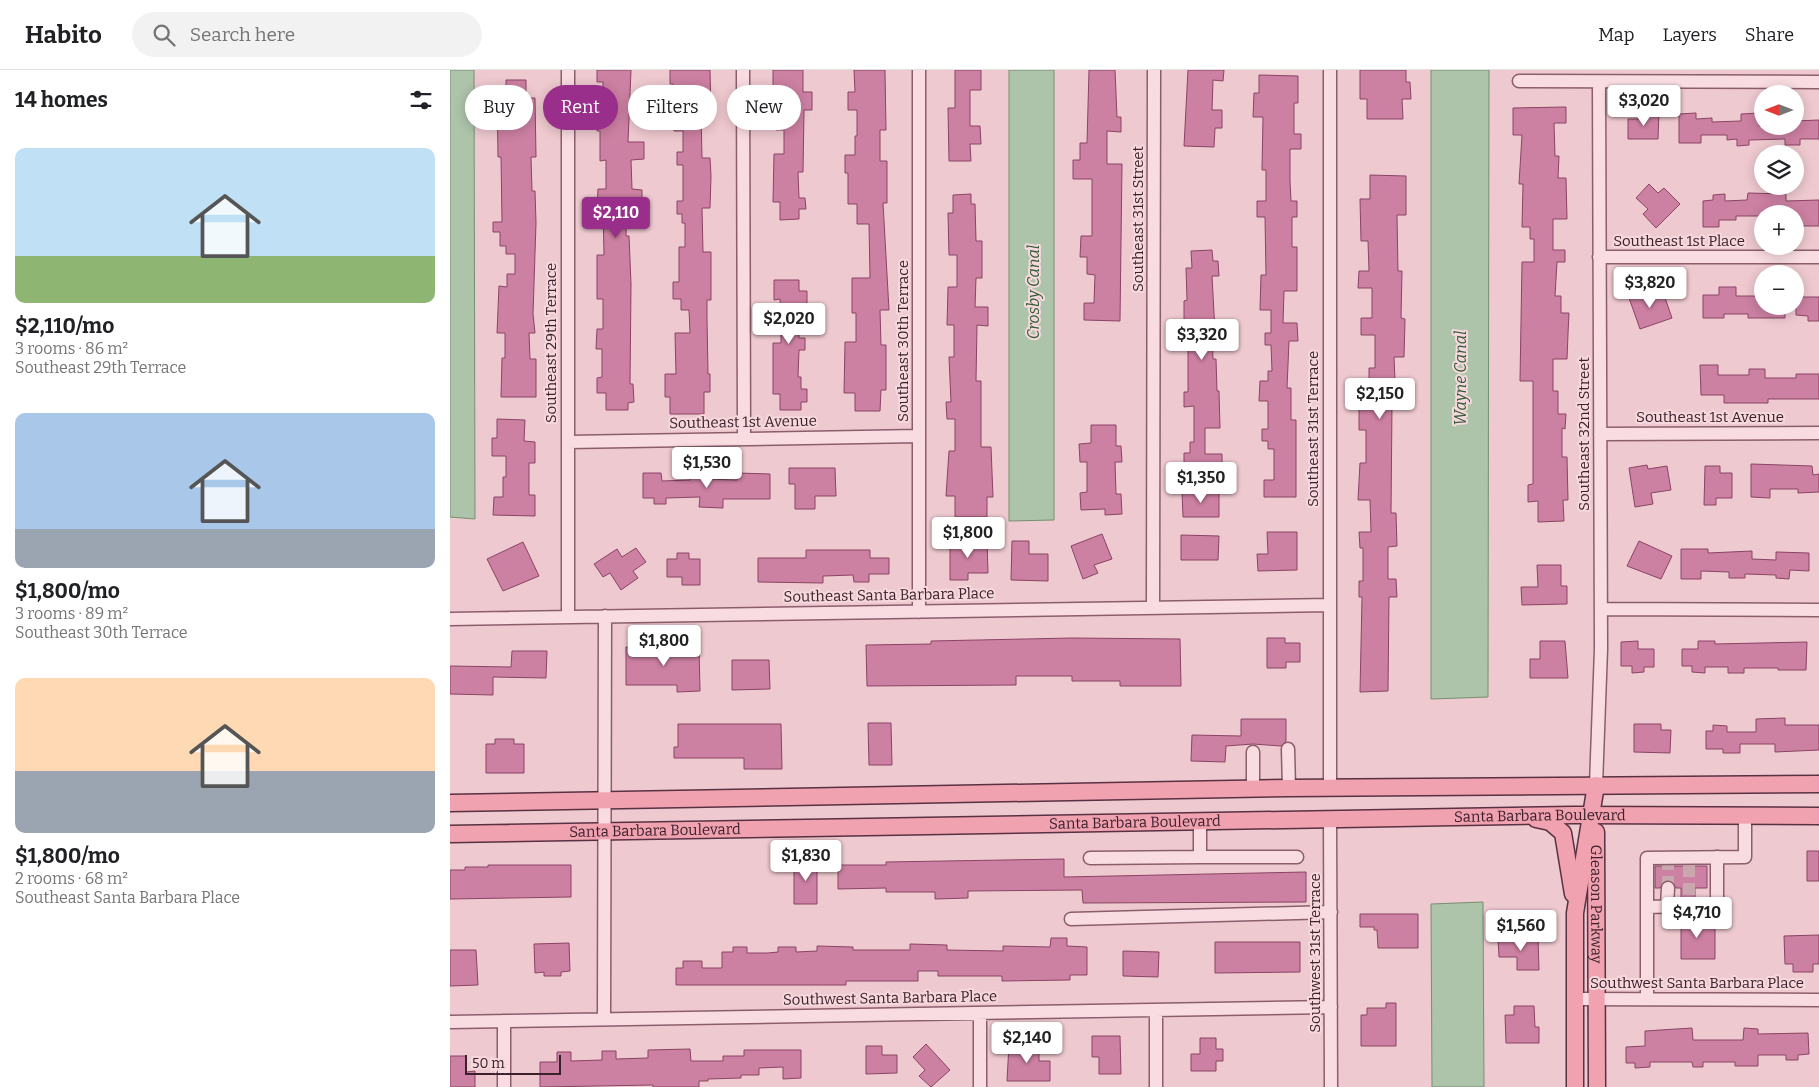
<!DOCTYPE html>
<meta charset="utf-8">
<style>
:root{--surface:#fff;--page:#f2f2f2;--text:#202124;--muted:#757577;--line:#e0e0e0;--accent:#992e8b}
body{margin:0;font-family:Bitter,serif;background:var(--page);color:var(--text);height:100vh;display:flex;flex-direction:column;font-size:19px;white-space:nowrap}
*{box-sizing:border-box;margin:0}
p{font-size:16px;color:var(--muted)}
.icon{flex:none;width:28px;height:28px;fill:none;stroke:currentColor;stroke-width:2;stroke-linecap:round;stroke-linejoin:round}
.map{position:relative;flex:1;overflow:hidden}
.drawer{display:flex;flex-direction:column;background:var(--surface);width:450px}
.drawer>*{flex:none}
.banner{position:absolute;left:15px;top:15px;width:475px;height:45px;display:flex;gap:10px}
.needle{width:32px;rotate:270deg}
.tools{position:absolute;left:1304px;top:15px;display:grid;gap:10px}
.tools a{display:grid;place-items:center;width:50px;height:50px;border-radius:50%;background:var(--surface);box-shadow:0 2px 12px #0003;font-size:25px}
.scale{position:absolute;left:15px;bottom:12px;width:96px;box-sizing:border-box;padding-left:5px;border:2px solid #3b212b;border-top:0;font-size:14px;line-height:18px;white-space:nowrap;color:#3b212b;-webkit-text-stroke:4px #f6d8dd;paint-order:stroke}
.price{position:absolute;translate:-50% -42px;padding:0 11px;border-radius:5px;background:#fff;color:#222;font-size:16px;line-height:32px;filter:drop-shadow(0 1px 2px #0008)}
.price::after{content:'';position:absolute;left:50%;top:30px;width:15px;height:11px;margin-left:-8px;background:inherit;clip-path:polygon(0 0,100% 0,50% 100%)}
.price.on{background:var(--accent);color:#fff}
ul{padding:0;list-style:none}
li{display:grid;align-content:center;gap:10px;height:265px;padding:0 15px}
li span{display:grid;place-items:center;height:155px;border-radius:10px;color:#555}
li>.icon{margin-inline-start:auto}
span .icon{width:90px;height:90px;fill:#fffc;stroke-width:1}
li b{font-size:21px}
h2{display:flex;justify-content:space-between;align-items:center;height:60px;padding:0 15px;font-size:21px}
.pill{padding:0 18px;border-radius:22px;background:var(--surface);box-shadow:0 2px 12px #0003;font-size:18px;line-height:45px}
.pill.on{background:var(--accent);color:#fff}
header{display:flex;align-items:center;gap:30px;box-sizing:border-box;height:70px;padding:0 25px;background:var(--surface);border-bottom:1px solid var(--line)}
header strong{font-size:24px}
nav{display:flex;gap:28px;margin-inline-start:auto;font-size:18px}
.search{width:350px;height:45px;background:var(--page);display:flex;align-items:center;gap:12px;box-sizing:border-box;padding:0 18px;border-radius:28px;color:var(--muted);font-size:19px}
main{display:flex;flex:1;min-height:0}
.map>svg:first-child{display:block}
.water{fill:#adc3aa;stroke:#749170}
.building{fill:#cc80a2;stroke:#8a4464}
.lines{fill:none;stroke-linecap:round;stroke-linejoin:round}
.minor-tunnel{stroke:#caa7ae;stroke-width:12;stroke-dasharray:12 6;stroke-linecap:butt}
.minor-casing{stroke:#8b5e6c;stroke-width:15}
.major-casing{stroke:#593141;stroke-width:19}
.minor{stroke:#f9dce1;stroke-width:12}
.major{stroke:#f0a2b0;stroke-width:16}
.labels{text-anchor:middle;stroke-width:4;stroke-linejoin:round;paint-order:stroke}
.street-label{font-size:15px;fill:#3b212b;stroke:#f6d8dd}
.water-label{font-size:16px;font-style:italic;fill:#305b34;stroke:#f6d8dd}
</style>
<header>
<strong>Habito</strong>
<div class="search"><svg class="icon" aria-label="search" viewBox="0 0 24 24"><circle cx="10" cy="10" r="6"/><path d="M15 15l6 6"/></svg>Search here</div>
<nav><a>Map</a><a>Layers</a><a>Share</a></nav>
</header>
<main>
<section class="drawer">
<h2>14 homes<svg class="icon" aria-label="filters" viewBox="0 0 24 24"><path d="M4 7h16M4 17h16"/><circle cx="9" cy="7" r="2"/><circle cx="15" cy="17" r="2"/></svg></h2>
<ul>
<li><span style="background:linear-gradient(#bfe0f5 70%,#8fb573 0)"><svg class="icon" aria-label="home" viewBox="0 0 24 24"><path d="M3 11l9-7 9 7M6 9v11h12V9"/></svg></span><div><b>$2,110/mo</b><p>3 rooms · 86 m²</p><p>Southeast 29th Terrace</p></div></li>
<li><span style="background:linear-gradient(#a9c7e8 75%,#9aa5b1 0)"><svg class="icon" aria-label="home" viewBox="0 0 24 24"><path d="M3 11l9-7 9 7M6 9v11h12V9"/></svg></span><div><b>$1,800/mo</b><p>3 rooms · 89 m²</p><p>Southeast 30th Terrace</p></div></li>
<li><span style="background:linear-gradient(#ffd9b3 60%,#9aa5b1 0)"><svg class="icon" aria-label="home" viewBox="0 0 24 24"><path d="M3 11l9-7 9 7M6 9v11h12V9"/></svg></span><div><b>$1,800/mo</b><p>2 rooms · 68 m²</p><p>Southeast Santa Barbara Place</p></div></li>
</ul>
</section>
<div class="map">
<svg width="1369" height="1017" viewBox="0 0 1369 1017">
<rect width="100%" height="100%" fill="#eec9cf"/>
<!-- water -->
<path class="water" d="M0,0H24L25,449L0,447Z
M559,0H604V450L559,451Z
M981,0H1039L1038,627L981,629Z
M1033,832L1034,1017H982L981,834Z"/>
<!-- building -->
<path class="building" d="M147,0H181L178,72H194V89L181,90L182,119L192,120V132H177L176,166H179L181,214L180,314H183L184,332L178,333V340H156V323H147V308L152,307V279H146L147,259H153V229H147V185H154L153,139H147L148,119H156V90L150,91V61H147V44H152L153,12H147Z
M220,0H260L261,41H251L252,88H260L261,106L260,138H252L253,182H261V230H257V248L258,304H260V322H254V344H220V327H215V304H226L225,263H240L239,240H231V229H223V212H229V177H235V153H232V144H227V131H233V95H227V82H233V61H224L223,14H220Z
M323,0H353V22H362V40H354L353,102H348L349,128H355L356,139H349V149L330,150V132H323L324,84H334V60H326L327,40H323Z
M404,0H435L436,60H430V91H437V133H433L439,240H430L431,275H436V320H431L430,341H405V323H394L395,272H406V243H402V208H420L419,154H407V134H398V103H395V85H405V66H407V40H398V22H405Z
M505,0H531V20H520V56H530L531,74H520L521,91H499L498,38H505Z
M639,0H665L667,47H671V62L657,61V94H672L670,251L634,250V233H644L645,205L637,204V187H630L631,166H642V109H623V90H630V73H637Z
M738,0H774L773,11L763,10L762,40H772V58H765L764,77L734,76Z
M910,0H956V12H960L961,29H952L953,49H917V29H910Z
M809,5L848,6V33H844V64H851V79H840V111L841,131H847V147H842V177H847V221H834L833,253H847L848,271H839L837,318H841V350H846V427H814V410H824V379H818V371H812V359H818V331H809L810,311H818V301H822L821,275H815V263H821V240H810L811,205H816L815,147H807V131H816V100H812L813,47H803L804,23H809Z
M56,10H76V28H85L86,87H81L82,121H85L86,153L83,244L85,263H79L80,289H86V327H51L52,288H55V263H47L49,216L57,217V204H65V184H56V176H50V162H43V152H52L51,87H48L47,21H56Z
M1116,37V53H1104L1105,86H1109L1108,108H1116L1117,149H1103V180H1115V192H1107L1105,226H1111V243H1119L1118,264L1117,289H1103V321H1108V344H1116L1115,359L1112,358V387H1117L1118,430H1113L1114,451L1088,452V431L1078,432V415L1083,414V311H1070L1072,192H1084V169H1080V157H1072L1073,114H1069L1072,65H1063V38Z
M1190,43H1209L1208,69H1178V49H1190Z
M1246,43V49L1262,48V52L1291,51V44L1309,43V56H1345V51L1369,50V69H1350V75H1335V69L1299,70V75L1287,76V69L1277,70V65H1251V73H1229V44Z
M920,105L956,106V145H947L948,201H952L951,248L955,249L954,287H944L946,334H942L941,443H946L947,476L938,477V509H946L947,527H939L938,621L910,622L912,527H909V511H913V478H910L909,462H921L920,430H908L910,393H916V360H909V319H919V298H925V265H911V248H922V218H908L909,201H919L918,171H911L910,129H920Z
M1199,114L1208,123L1214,118L1230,134L1206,158L1193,144L1198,139L1186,128Z
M1298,123L1336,124V131L1369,130V156H1345V144H1312V146H1286V150H1269V157H1253V131L1263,130V125L1275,124V131L1297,130Z
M521,124V134H525L526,171H532V208H526L525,237H538V256L527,255L526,311H531V377H541L543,427H537V447H505V426H496L499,381H505V349H497L496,332H501L499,287H504V255H497L498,217H507V185H499L498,143H503V125Z
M762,180L763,191H768L769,206H762L765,262H762L763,289H766L767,321H769L770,358H755V384H772V403L734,402V383H740V372H744V336L734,337V322H738V262H734V231L737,230L736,198H742L741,181Z
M324,210H349V221H357V246H349V268H355V280H349L348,307H351V319H357V332H351V340H330V324H323V273H331V247L330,229L324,230Z
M1269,217H1286V226H1312V236H1335V248H1298V244H1274V248H1253V225H1269Z
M1192,220L1195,228L1213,222L1222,248L1190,259L1178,225Z
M1346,227H1369V251H1358V246L1346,245Z
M1250,295H1268V305H1299V299H1315V308H1346V304H1369V329H1318V333H1274V325H1251Z
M47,349L75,350L74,371L85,372V393H79V425H85V446L43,445L44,427H53V407H56V386H42V368H47Z
M641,355H666V376H671L672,392H665L666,424H671L672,444L655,445V439L631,440L630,423L637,422V392H630L629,374L641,373Z
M1301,394L1362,396L1363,405L1369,404V422L1348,423V419H1320V428L1301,427Z
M1197,395L1198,399L1217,396L1221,420L1201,423L1203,434L1185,437L1179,398Z
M1255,396H1270V403H1282V428H1266V435H1254Z
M339,398H385L386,426H365V439H345V414H339Z
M240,402H253V409L287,410V403L320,404V429H273V438L249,437L250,427L216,428V434H204V428H193V403H211L212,411L240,410Z
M732,421H769V447H733Z
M817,462H847V500L808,501L807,484H818Z
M652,464L662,489L644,495L648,503L633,509L621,476Z
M731,465L769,466L768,490H731Z
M500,471H537L538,503H518V510H500Z
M562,471H579V484H598V511L561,510Z
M1189,471L1222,486L1211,509L1177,496Z
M73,472L89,506L53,521L37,489Z
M186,478L196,492L183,501L188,508L171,520L160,503L153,507L144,494L167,479L172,487Z
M1231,479H1258V483L1302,481V489L1326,490V482L1359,483V501L1340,500L1339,509L1326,508V505L1295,504V508H1279V502L1251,501V509H1231Z
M356,480H420V488H439V504H419V512H404L403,505L373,506V513L308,512V488H356Z
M227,483H239V489H250V515H232V507H217V489H227Z
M1087,495H1111V516H1117V534L1072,535L1071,517H1088Z
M622,568L730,569L731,616H670V611H622V606H566V615L417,616L416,575L481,574V571Z
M817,568H835V573H850V592H836V598H817Z
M1090,571H1115L1118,608H1080V589H1090Z
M1188,571V579H1204V597H1194V602L1182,603V596H1171V572Z
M1248,571H1265V574L1357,572L1356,600H1328V598H1294V603H1278V597H1255V603L1242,602V596H1232V579H1248Z
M176,577H249L250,621L227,622V615H176Z
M62,581H97L96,608L43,607V625L0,624V596L61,597Z
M282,590H319L320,619L282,620Z
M1335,648V655H1369V680L1325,682V674H1290V683H1273V679H1256V661H1263V655L1277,656V662H1306V649Z
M791,649H836V671L831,676L803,674L776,676L775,692L741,691L742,665L791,666Z
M418,653H441L442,695H419Z
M228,654H331L332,699H294V688H224V677H228Z
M1184,654H1211V660H1221L1220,683L1184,682Z
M45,669H64V674H74V703H36V674H45Z
M1357,781H1369V811H1357Z
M614,789V807L856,802V832L633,833L632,820L518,821V828L485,829V822H436V818L388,819V795H436V792Z
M344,790H367V834H344Z
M38,795H121V827L0,829V800H15V797H38Z
M1205,796H1257V818H1245V828L1238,832L1231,828V818H1226L1222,811H1215L1210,818H1205Z
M1238,840L1245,844V855H1265V889H1231V844Z
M910,844H968V878H928L927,860H924V857H910Z
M1369,865V894H1363V902H1343V894H1335L1334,866Z
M601,868H617V876L637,877V905H620V910L552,911V906H488V901H468V911H396V915H226V898H233V891H252V898H272V882H283V877H297V883H318L328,882V877H346V882L367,881V876L403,877V880H460V874L497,875V880L553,881V876L600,877Z
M1088,868L1089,900H1067V887H1049L1048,869Z
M765,872H850V902L765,903Z
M119,873L120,901L111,902V906H94V902L85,903L84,874Z
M0,880H26L28,915L0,916Z
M673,881L709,882L708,907L673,906Z
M936,933H946V976H911V945H917V938H936Z
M1064,936H1084L1085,957H1089V973H1056L1055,945H1064Z
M1242,958L1243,970H1293L1294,958L1308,959V964L1358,963L1359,984L1348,985V990H1336V985H1308V996H1285V992H1253V997H1243L1242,992H1200V997L1185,998V993H1176V977L1195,976V961Z
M642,966H670L671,1004H649V987H642Z
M750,968H766V979H773V991H766V1001H741V984H750Z
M589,973V991H600V1011H557L559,974Z
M476,974L500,1000L481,1017L469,1006L475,1000L463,987Z
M416,976H432V985H447V1003L416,1004Z
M240,979L241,991H273V986H294V980H351V1008L333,1009V997L309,998V1005H291V1008L258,1009V1011H249V1017H203V1015L90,1017V992H107V982H121V991L152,990V981H166V989L198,988V980Z
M0,986H16V1002L25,1001V1017H0Z"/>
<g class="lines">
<!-- minor-tunnel -->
<path class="minor-tunnel" d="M1239,795V836
M1218,818V795"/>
<defs>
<path id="minor" d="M118,0V547
M293,0L294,368
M1069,11L1369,12
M1149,187H1369
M1150,364L1369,363
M118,372L468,366
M703,537L704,0
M1151,539L1369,540
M469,542V0
M0,549L879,535
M838,679L839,718
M803,682V719
M1146,715L1151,579L1149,12
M880,718V0
M880,749L881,1017
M750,787H847
M640,788L750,787V751
M1217,836L1218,818
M1245,836L1267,835V787
M1198,837L1231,836
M621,849L881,842
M1197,928V788L1295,787V746
M1124,929L1369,930
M706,940V1017
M530,943V1017
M154,949L155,546
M54,951V1017
M0,952L881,937"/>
<g id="major">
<path d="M0,733L839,718L1369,714"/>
<path d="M1086,749L1100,752L1113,763L1123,824"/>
<path id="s1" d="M1146,762L1147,1017"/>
<path id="s2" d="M0,764L1123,745L1369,746"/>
<path d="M1125,1017V843L1146,715"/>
</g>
</defs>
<!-- minor casing -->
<use href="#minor" class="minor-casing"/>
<!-- major casing -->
<use href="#major" class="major-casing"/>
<!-- minor -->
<use href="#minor" class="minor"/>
<!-- major -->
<use href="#major" class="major"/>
</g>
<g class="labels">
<!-- street labels -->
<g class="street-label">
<text transform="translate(688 149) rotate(-90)" y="5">Southeast 31st Street</text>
<text x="1229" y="176">Southeast 1st Place</text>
<text transform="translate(453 271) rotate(-90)" y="5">Southeast 30th Terrace</text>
<text transform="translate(101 273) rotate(-90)" y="5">Southeast 29th Terrace</text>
<text x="1260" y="352">Southeast 1st Avenue</text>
<text transform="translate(293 352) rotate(-1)" y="5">Southeast 1st Avenue</text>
<text transform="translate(863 359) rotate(-90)" y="5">Southeast 31st Terrace</text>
<text transform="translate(1134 364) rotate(-90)" y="5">Southeast 32nd Street</text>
<text transform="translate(439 525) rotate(-1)" y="5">Southeast Santa Barbara Place</text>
<text dy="5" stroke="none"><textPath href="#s2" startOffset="1090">Santa Barbara Boulevard</textPath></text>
<text dy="5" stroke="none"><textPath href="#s2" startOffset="685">Santa Barbara Boulevard</textPath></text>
<text dy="5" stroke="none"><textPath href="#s2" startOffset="205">Santa Barbara Boulevard</textPath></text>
<text dy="5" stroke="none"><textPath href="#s1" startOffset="72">Gleason Parkway</textPath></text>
<text transform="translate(865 883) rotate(-90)" y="5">Southwest 31st Terrace</text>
<text x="1247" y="918">Southwest Santa Barbara Place</text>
<text transform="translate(440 928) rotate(-1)" y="5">Southwest Santa Barbara Place</text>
</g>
<!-- water labels -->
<g class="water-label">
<text transform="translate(583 222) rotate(-90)" y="6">Crosby Canal</text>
<text transform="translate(1010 308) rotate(-90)" y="6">Wayne Canal</text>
</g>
</g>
</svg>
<div class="tools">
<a><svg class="needle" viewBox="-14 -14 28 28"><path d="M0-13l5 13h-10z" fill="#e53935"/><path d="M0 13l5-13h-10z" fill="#757577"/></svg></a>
<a><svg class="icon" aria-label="layers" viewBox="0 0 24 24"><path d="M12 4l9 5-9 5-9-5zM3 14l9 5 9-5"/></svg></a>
<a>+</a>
<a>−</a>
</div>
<div class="scale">50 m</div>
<b class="price" style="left:1194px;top:57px">$3,020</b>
<b class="price on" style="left:166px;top:169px">$2,110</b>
<b class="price" style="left:1200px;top:239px">$3,820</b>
<b class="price" style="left:339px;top:275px">$2,020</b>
<b class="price" style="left:752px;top:291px">$3,320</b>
<b class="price" style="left:930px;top:350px">$2,150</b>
<b class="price" style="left:257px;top:419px">$1,530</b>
<b class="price" style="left:751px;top:434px">$1,350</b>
<b class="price" style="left:518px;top:489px">$1,800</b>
<b class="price" style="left:214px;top:597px">$1,800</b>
<b class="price" style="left:356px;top:812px">$1,830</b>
<b class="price" style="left:1247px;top:869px">$4,710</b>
<b class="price" style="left:1071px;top:882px">$1,560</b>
<b class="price" style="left:577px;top:994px">$2,140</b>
<div class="banner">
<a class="pill">Buy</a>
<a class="pill on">Rent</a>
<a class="pill">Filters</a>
<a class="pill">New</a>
</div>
</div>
</main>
